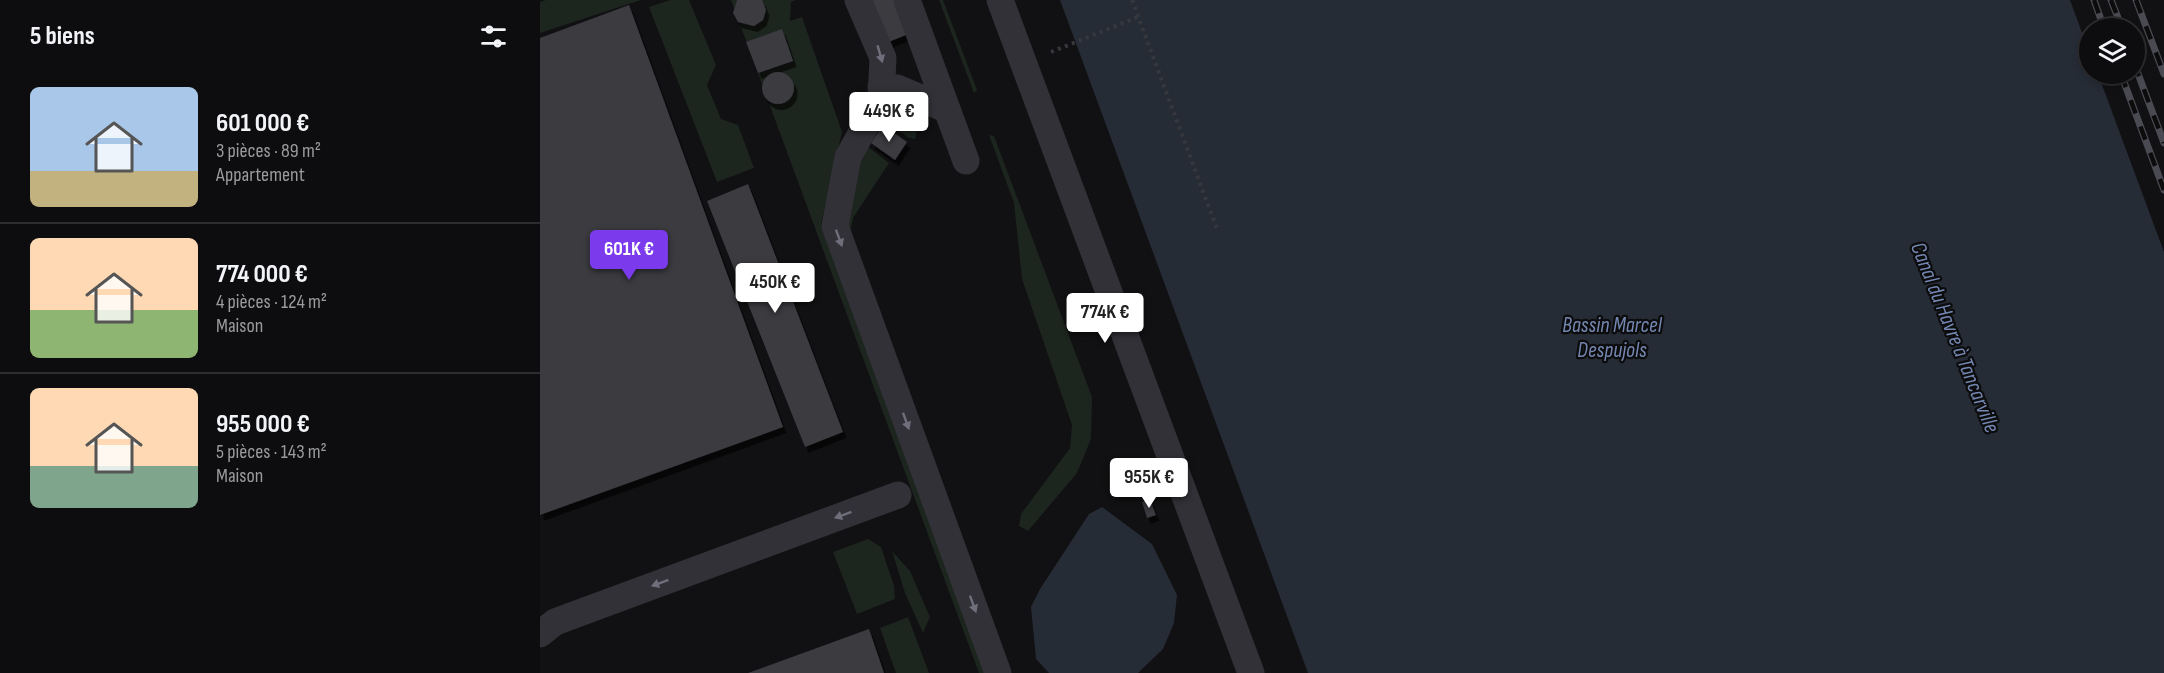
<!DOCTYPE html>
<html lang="fr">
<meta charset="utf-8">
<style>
:root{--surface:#0d0c0e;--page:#1b1a1c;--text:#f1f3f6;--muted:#9a9b9e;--line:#2d2c2e;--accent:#7c3aed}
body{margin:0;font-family:"Sofia Sans Condensed",sans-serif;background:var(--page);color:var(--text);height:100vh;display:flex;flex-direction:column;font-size:22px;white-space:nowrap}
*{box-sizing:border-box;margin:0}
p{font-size:20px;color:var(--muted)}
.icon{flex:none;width:33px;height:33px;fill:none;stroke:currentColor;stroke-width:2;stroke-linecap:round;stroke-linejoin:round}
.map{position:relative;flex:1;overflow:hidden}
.side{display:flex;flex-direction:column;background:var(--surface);width:540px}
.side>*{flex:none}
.buttons{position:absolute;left:1539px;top:18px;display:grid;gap:12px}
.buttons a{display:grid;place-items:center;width:66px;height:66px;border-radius:50%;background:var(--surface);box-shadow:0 3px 9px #0003,0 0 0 2px var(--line);font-size:30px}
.price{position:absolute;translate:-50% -51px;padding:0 14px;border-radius:6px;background:#fff;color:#222;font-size:20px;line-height:39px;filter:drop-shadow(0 2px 3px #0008)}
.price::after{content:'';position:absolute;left:50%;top:36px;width:18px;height:14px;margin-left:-9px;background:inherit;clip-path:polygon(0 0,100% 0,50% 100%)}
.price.active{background:var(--accent);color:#fff}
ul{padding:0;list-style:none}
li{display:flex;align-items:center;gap:18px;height:150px;padding:0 30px}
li+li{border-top:2px solid var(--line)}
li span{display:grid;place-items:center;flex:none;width:168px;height:120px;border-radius:9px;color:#555}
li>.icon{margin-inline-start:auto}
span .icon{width:72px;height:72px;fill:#fffc;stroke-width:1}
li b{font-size:26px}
h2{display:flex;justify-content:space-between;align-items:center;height:72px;padding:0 30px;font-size:26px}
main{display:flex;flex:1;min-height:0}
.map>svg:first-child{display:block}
.green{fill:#1d251f}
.water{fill:#262c36}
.building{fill:#3a3a40;filter:url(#shadow)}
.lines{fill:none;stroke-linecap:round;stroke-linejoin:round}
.path{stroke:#37383e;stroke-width:4;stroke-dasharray:3 4.5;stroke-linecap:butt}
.minor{stroke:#323137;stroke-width:27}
.rail-casing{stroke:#4a4a52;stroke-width:7}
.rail{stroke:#0c0c0d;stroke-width:4.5;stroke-dasharray:14;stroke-linecap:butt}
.oneway{fill:#6f6f7c}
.labels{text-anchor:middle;stroke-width:4.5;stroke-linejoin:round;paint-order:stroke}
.water-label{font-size:22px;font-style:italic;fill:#7487b2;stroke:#0c0c0d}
</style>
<main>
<section class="side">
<h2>5 biens<svg class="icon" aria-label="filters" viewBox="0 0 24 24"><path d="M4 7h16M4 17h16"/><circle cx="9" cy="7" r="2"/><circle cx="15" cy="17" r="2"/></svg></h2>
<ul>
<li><span style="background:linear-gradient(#a9c7e8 70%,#c2b280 0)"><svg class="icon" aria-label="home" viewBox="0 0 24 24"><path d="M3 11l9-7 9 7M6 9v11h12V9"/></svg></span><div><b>601 000 €</b><p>3 pièces · 89 m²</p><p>Appartement</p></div></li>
<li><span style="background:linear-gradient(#ffd9b3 60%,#8fb573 0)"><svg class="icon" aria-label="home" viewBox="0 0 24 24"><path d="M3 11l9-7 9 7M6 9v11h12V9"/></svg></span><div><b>774 000 €</b><p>4 pièces · 124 m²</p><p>Maison</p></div></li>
<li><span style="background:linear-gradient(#ffd9b3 65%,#7fa58c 0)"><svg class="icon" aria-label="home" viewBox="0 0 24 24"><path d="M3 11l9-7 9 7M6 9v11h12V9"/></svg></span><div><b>955 000 €</b><p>5 pièces · 143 m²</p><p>Maison</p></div></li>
</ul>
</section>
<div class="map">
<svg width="1624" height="673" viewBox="0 0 1624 673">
<defs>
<filter id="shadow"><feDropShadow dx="3.5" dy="6" stdDeviation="0" flood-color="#0009"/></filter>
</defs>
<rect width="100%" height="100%" fill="#111012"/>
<!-- green -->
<path class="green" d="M6,0H101L0,33V2Z
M130,0H149L176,65L167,85L181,119L198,125L214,168L177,182L109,7Z
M191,0H256L251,2L250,21L262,17L302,132L281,224L457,673H439Z
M399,0H403L437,90L434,93Z
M357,107L369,109L378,125L375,139L367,137L351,124V115Z
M449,135L454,136L552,397L551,439L537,473L488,531L479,526L481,514L530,448L532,425L482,279L474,203Z
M326,145L349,163L313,218L310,233C303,205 317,172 326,145Z
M328,539L341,547L354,586L355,599L317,614L293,552Z
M352,551L370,571L390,617L383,633L365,593Z
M368,617L389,673H356L340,628Z"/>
<!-- water -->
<path class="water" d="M520,0H1530L1549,52L1550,74H1558L1624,252V673H768Z
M562,507L612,544L637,595L634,623L623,649L598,673H509L496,659L491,607L500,589L549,514Z"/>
<!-- building -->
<path class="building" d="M197,0H222L226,10L223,20L214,26L198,22L193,13Z
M331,0H354L366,35L346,43Z
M89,5L243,427L0,515V38Z
M242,29L253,61L218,73L206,42Z
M222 88a16 16 0 1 1 32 0a16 16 0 1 1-32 0Z
M343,125L367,142L355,160L331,143Z
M208,184L303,432L265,447L167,201Z
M610,500L616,515L607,518L602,502Z
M329,629L344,673H208Z"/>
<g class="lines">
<!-- path -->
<path class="path" d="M592,0L677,229
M511,52L598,17"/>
<!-- minor -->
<path class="minor" d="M318,0L343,58L341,98L308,157L295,226L458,673
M367,0L426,161
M460,0L711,673
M341,87L357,88L406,109
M0,634L15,622L358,495"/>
<defs>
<path id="rail" d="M1554,0L1564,28
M1571,0L1582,28
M1596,0L1624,74
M1594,63L1624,143
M1581,74L1624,190"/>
</defs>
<!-- rail casing -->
<use href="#rail" class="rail-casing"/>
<!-- rail -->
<use href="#rail" class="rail"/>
</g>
<!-- one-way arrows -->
<defs><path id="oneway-solid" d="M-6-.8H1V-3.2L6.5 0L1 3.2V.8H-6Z" transform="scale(1.5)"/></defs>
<g class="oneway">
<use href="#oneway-solid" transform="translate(340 54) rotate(74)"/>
<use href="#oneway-solid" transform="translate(299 238) rotate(70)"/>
<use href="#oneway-solid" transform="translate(366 421) rotate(70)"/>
<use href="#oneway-solid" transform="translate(303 515) rotate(160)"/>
<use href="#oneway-solid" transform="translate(120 583) rotate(160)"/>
<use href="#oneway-solid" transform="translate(433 604) rotate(70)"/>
</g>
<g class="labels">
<!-- water labels -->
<g class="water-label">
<text x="1072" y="332">Bassin Marcel<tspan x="1072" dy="25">Despujols</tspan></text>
<text transform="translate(1416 337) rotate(68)" y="8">Canal du Havre à Tancarville</text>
</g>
</g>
</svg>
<div class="buttons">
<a><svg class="icon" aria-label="layers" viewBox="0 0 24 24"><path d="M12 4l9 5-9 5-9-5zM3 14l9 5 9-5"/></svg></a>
</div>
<b class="price" style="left:349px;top:143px">449K €</b>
<b class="price active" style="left:89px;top:281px">601K €</b>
<b class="price" style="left:235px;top:314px">450K €</b>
<b class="price" style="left:565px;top:344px">774K €</b>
<b class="price" style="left:609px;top:509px">955K €</b>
</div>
</main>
